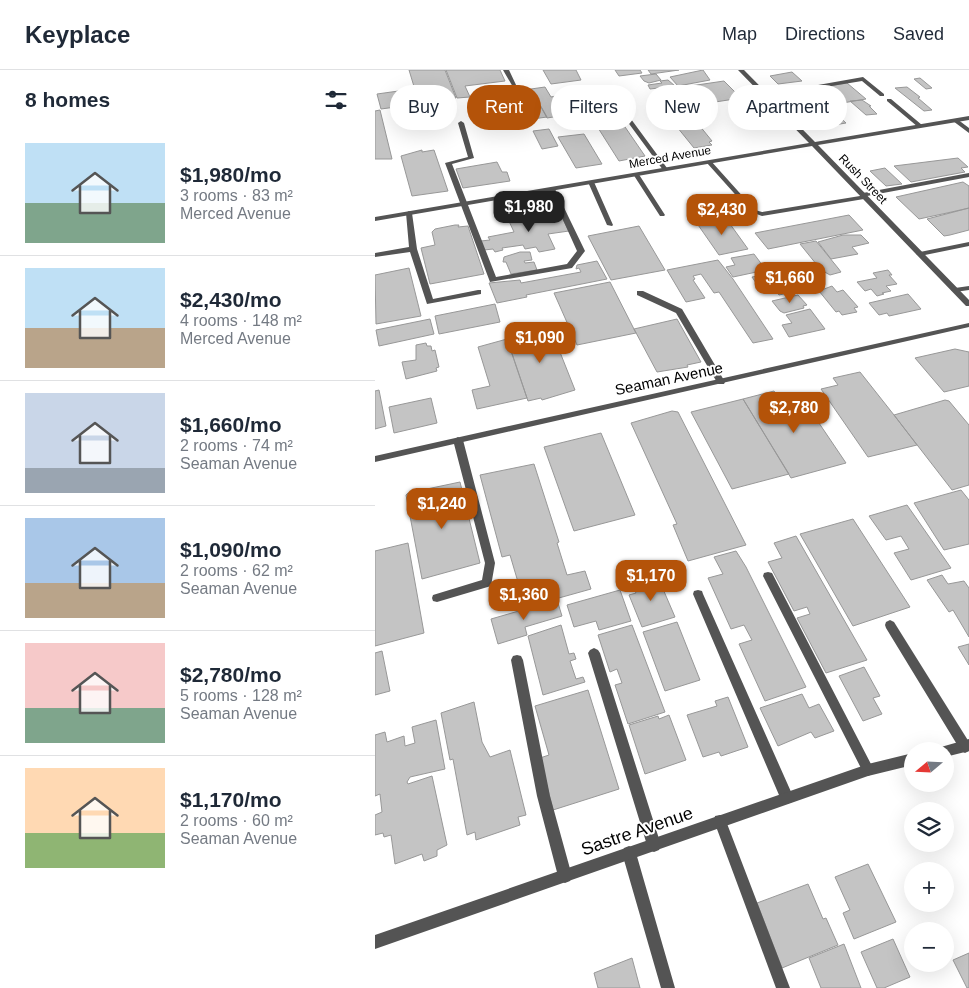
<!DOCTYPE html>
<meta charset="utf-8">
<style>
:root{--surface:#fff;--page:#f6f6f7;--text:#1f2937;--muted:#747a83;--line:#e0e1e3;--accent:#b45309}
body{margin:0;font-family:Arial,sans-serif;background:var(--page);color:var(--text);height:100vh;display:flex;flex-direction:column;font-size:19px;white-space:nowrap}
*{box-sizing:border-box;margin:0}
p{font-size:16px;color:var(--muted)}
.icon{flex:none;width:28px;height:28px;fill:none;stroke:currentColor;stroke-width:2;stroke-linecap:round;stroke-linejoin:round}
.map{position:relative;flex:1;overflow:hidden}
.side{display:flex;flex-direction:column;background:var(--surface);width:375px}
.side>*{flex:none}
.guide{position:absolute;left:15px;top:15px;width:475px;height:45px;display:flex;gap:10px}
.needle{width:32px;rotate:251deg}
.controls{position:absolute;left:529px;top:672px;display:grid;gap:10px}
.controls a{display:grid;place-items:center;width:50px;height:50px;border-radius:50%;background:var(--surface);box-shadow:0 5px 20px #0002;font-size:25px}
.price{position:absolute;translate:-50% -42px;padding:0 11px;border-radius:10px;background:var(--accent);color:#fff;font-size:16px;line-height:32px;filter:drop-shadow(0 1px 2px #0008)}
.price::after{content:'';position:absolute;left:50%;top:30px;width:15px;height:11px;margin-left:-8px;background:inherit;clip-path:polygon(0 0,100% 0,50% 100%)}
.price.on{background:#222;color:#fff}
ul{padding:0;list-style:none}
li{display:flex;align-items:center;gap:15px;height:125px;padding:0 25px}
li+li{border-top:1px solid var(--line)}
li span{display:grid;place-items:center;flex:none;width:140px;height:100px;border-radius:0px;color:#555}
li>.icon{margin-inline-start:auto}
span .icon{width:60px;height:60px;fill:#fffc;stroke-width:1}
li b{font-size:21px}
h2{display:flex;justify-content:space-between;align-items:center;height:60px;padding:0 25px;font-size:21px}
.tag{padding:0 18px;border-radius:22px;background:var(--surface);box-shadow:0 5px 20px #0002;font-size:18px;line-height:45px}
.tag.on{background:var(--accent);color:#fff}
header{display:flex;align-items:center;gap:30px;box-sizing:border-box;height:70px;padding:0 25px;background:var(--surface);border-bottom:1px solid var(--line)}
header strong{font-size:24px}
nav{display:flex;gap:28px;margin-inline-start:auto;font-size:18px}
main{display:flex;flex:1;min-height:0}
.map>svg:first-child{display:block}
.building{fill:#c4c4c4;stroke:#989898}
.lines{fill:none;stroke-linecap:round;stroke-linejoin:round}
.service{fill:#545454;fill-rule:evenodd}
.minor{fill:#545454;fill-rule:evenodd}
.tertiary{fill:#545454;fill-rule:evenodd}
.labels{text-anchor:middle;stroke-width:4;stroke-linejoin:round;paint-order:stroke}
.far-street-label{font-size:12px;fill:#000;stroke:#fff}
.street-label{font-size:15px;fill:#000;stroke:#fff}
.near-street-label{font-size:18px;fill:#000;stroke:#fff}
</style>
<header>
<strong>Keyplace</strong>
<nav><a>Map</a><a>Directions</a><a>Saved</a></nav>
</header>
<main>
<section class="side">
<h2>8 homes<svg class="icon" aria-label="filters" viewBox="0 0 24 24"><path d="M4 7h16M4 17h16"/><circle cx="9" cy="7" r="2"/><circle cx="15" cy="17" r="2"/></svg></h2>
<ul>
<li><span style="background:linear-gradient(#bfe0f5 60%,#7fa58c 0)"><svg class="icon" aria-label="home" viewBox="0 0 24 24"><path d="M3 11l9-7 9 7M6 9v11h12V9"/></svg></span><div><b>$1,980/mo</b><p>3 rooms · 83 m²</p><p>Merced Avenue</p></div></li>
<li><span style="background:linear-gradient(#bfe0f5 60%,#b9a48a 0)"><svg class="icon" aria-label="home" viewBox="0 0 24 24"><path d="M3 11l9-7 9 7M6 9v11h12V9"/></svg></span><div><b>$2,430/mo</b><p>4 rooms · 148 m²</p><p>Merced Avenue</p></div></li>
<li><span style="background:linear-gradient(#c9d6e8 75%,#9aa5b1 0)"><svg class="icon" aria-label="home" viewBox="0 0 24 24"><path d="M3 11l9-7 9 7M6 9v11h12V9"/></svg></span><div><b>$1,660/mo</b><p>2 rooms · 74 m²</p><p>Seaman Avenue</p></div></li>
<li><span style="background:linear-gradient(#a9c7e8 65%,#b9a48a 0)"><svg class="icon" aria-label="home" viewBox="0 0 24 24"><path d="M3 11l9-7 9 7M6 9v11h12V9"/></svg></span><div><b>$1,090/mo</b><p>2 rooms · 62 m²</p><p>Seaman Avenue</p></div></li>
<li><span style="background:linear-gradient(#f6c9c9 65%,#7fa58c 0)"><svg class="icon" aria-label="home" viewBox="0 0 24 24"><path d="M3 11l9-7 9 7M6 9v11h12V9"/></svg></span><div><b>$2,780/mo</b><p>5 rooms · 128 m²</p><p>Seaman Avenue</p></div></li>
<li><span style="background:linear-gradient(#ffd9b3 65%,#8fb573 0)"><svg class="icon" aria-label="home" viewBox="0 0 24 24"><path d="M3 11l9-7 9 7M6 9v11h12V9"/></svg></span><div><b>$1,170/mo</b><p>2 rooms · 60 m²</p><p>Seaman Avenue</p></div></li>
</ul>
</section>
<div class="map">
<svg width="594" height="918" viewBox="0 0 594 918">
<rect width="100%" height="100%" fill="#fff"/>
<!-- building -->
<path class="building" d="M34,0H70L81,28L44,33Z
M71,0H125L130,11L90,16L95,27L82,28Z
M168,0H201L206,10L176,14Z
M240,0H265L267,3L244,6Z
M273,0H304L276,4Z
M328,0L335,10L303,16L295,7Z
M417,2L427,11L403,14L395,6Z
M281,4L286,10L274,13L269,11L265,6Z
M545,8L557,18L551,19L539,9Z
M293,10L300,16L275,19L273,15L287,13L285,11Z
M349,11L366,28L295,39L281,21Z
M472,13L491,29L432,39L415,22Z
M170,17L176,27L185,25L196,44L172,48L156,19Z
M532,17L545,27L543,28L557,40L549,41L520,18Z
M38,19L43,34L6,39L2,24Z
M156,19L172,47L150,50L143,37L149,35L141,21Z
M487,30L496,36H494L502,44L491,45L475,31Z
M452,35L471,53L459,55L444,52L430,39Z
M237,38L270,86L244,91L213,42Z
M5,40L17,89H0V41Z
M320,49L322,51L318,52L324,55L337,71L334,72L337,75L319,78L298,52Z
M174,59L183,76L167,79L158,61Z
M209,64L227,94L201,98L183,67Z
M47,80V82L59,80L73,121L37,126L26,86Z
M583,88L593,97L586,98L590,102L536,112L519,96Z
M122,92L127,102H132L135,111L88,118L81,99Z
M510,98L527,114L511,116L495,101Z
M588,112L594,116V138L572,143L544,149L521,127Z
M594,138V160L575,165L569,166L552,149Z
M183,140L194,161L173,164L180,179L164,182L161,177L150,179L148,175L127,178L128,180L120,182L118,179L109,180L106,171L115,170L113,167L139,162L133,149Z
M474,145L488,160L393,179L380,163Z
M350,147L373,179L344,185L321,152Z
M80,155H84L83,157L93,156L109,204L55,214L46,178L60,175L57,162L60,159Z
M264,156L290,200L236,210L213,166Z
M486,165L494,173L477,177L483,184L456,189L443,172L468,165Z
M441,171L463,198L466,202L455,205L446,200L425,174Z
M145,182H155L157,190L149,191L150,193L159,192L162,200L136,204L131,192H128L129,187Z
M379,184L391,200L358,207L351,197L360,195L356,188Z
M343,190L358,209L398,269L378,273L344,222L339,223L326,204L318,206L320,209L318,210L330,228L311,232L292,200Z
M222,191L232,209L151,225L152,227L122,233L114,213L145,210L146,213L206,202L204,198L201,199L202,195Z
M427,197L440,211L422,215L411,201Z
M34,198L46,246L1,254L0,205Z
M513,200L517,205H514L522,214L511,216L516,221L507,223L509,224L502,226L496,219L490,221L482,212L502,208L498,203Z
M406,202L423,220L421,221L404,225L400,220L388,223L377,207Z
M235,212L261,263L202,275L179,223Z
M457,216L462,222L468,220L483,237L479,238L482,242L467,245L464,241L461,242L444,221Z
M533,224L546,239L514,246L512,243L504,245L494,233Z
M423,225L432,235L428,236L429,238L409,243L405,241L397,231Z
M120,234L125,252L64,264L60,246Z
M435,239L450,259L414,267L407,255L417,253L411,245Z
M55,249L59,264L4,276L1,260Z
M302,249L326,292L312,295L313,297L282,302L259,259Z
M175,257L200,320L167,330L166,328L153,331L131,266Z
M132,269L152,328L102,339L97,320L115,316L103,277Z
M51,273L52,276H56L57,281L60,280L64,297L61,298L62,301L31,309L27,292L41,290V275Z
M580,279L594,282V316L569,322L540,288Z
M485,302L519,345L542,375L493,387L446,319L463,315L458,308Z
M4,320L11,356L0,359V321Z
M399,321L405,330L425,325L471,393L416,408L368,329Z
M56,328L62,353L19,363L14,337Z
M368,329L414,404L357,419L316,342Z
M570,330L574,331L594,355V415L577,420L519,345Z
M297,341L303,342L371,475L313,491L298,455L302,454L256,353Z
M226,363L260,445L199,461L169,377Z
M159,394L184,472L182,473L192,505L210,501L216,519L166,533L164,525L148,529L135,485L127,487L105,405Z
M85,412L105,493L47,509L31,425L33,423Z
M586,420L594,430V474L569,480L539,433Z
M532,435L576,498L536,510L519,483L534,479L526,466L511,470L494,446Z
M478,449L535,537L478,556L425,464Z
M421,466L492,590L451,603L422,548L435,544L432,537L419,541L393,492L407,488L399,473Z
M33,473L49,563L0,576V481Z
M361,481L371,497L431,617L390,631L364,574L377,570L369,555L356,559L333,508L348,504L339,487Z
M282,505L300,547L267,557L254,525L261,523L256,512Z
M567,505L573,514L589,511L594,518V567L578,540L574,542L552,510Z
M245,520L256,551L224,560L221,551L199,557L192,535Z
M182,530L187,546L150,557L152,565L123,574L116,549Z
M302,552L325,610L290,621L268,562Z
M186,555L194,584L199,583L201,589L195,591L201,609L208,607L210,612L168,625L153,566Z
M257,555L290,642L253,654L240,615L247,613L242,599L235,602L223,565Z
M594,574V595L583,577Z
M7,581L15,621L0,625V583Z
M489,597L505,626L498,628L507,644L488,651L464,606Z
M213,620L244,719L178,740L165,688L174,685L160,636Z
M427,624L434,638L444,634L459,661L440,668L436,662L403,676L385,638Z
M353,627L373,677L346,686L344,682L328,687L312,645L342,636L340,631Z
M99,632L107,672L115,687L135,680L151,745L143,747L145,755L101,770L100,762L92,765L78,689L75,690L66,643Z
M294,645L311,690L270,704L254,655L283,646L284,649Z
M61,650L70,699L35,707L32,712L33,714L57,706L72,775L62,780V786L49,791L47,784L20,794L16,765L9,767L8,763L0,765V745L7,742L5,724L0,726V665L10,662L12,672L29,666L30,676L40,673L37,657Z
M493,794L521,852L479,869L468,843L475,840L460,807Z
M433,814L448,849L451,848L463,875L407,898L382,833Z
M518,869L535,907L509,918H502L486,882Z
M469,874L486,918H446L434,888Z
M594,883V918H592L578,890Z
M257,888L265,918H223L219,903Z"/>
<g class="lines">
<!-- service -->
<path class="service" d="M128,0H134L142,17H138Z
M488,7L509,24V26H505L487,11L390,27L387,25Z
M227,15H231L292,98V100H288L227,17Z
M512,29H516L547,55V57H543L512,31Z
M578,49H582L594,58V63L578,51Z
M86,51L89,53L99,88L77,94L121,207L192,194L202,181L174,119L177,117L180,119L210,181L197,198L115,212L70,93L93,87L83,53Z
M332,91H336L380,140L387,142L485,126L488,123L594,103V107L492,126L489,129L387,146L376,142L332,93Z
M259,103H263L290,145L289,146H285L258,104Z
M214,111L219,112L238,155L237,156L232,155L213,112Z
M34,141L37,143L42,179L58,229L103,220H106V224L52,234L35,182L0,187V183L34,177L31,143Z
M594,172V176L545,186L541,184L545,182Z
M594,216V220L580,222L576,220L580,218Z
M262,221H268L307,239L350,312L349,314H343L301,243L262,225Z
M83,367L88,370L120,493L116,516L62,532L58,531L57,528L58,525L107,510L110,493L78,370Z
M393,502L397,503L497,696L499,700L497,704L493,706L489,704L388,506L389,503Z
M323,520L327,521L328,524L417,724L418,728L417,732L412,734L407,732L318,524L319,521Z
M515,550L519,552L594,672V681L590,683L586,681L511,558L510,555L511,552Z
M219,578L223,580L225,583L286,775L284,780L279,782L274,780L272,775L213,583L215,580Z
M142,585L146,586L148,590L175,726L197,806L195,811L190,813L185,811L183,806L162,726L136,590L138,586Z
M345,745L350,746L351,751L415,918H401L339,751L340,746Z
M254,776L259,778L261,783L300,918H286L247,783L249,778Z"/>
<!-- minor -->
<path class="minor" d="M594,253V257L0,392V386Z
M594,669V681L570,687V681H564L566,677Z
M538,683V695L493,706L0,879V865L493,694Z"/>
<!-- tertiary -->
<path class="tertiary" d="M363,0H369L440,72L594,46V50L443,75L594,230V236H591L437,76L0,151V147L434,73Z"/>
</g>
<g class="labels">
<!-- far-street labels -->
<g class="far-street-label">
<text transform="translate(295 87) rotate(-10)" y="4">Merced Avenue</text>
<text transform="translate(488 109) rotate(46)" y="4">Rush Street</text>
</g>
<!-- street labels -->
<g class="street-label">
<text transform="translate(294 309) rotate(-12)" y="5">Seaman Avenue</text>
</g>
<!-- near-street labels -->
<g class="near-street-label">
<text transform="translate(262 761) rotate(-19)" y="6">Sastre Avenue</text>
</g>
</g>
</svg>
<div class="controls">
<a><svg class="needle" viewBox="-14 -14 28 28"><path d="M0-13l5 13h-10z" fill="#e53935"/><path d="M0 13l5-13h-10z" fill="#747a83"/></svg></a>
<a><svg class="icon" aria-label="layers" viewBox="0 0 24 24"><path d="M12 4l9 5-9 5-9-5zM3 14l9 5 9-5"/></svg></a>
<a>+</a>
<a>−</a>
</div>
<b class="price on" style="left:154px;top:163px">$1,980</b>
<b class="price" style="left:347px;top:166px">$2,430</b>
<b class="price" style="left:415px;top:234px">$1,660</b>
<b class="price" style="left:165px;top:294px">$1,090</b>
<b class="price" style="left:419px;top:364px">$2,780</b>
<b class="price" style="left:67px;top:460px">$1,240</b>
<b class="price" style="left:276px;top:532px">$1,170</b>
<b class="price" style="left:149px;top:551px">$1,360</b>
<div class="guide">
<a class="tag">Buy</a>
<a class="tag on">Rent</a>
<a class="tag">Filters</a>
<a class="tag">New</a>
<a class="tag">Apartment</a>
</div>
</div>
</main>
